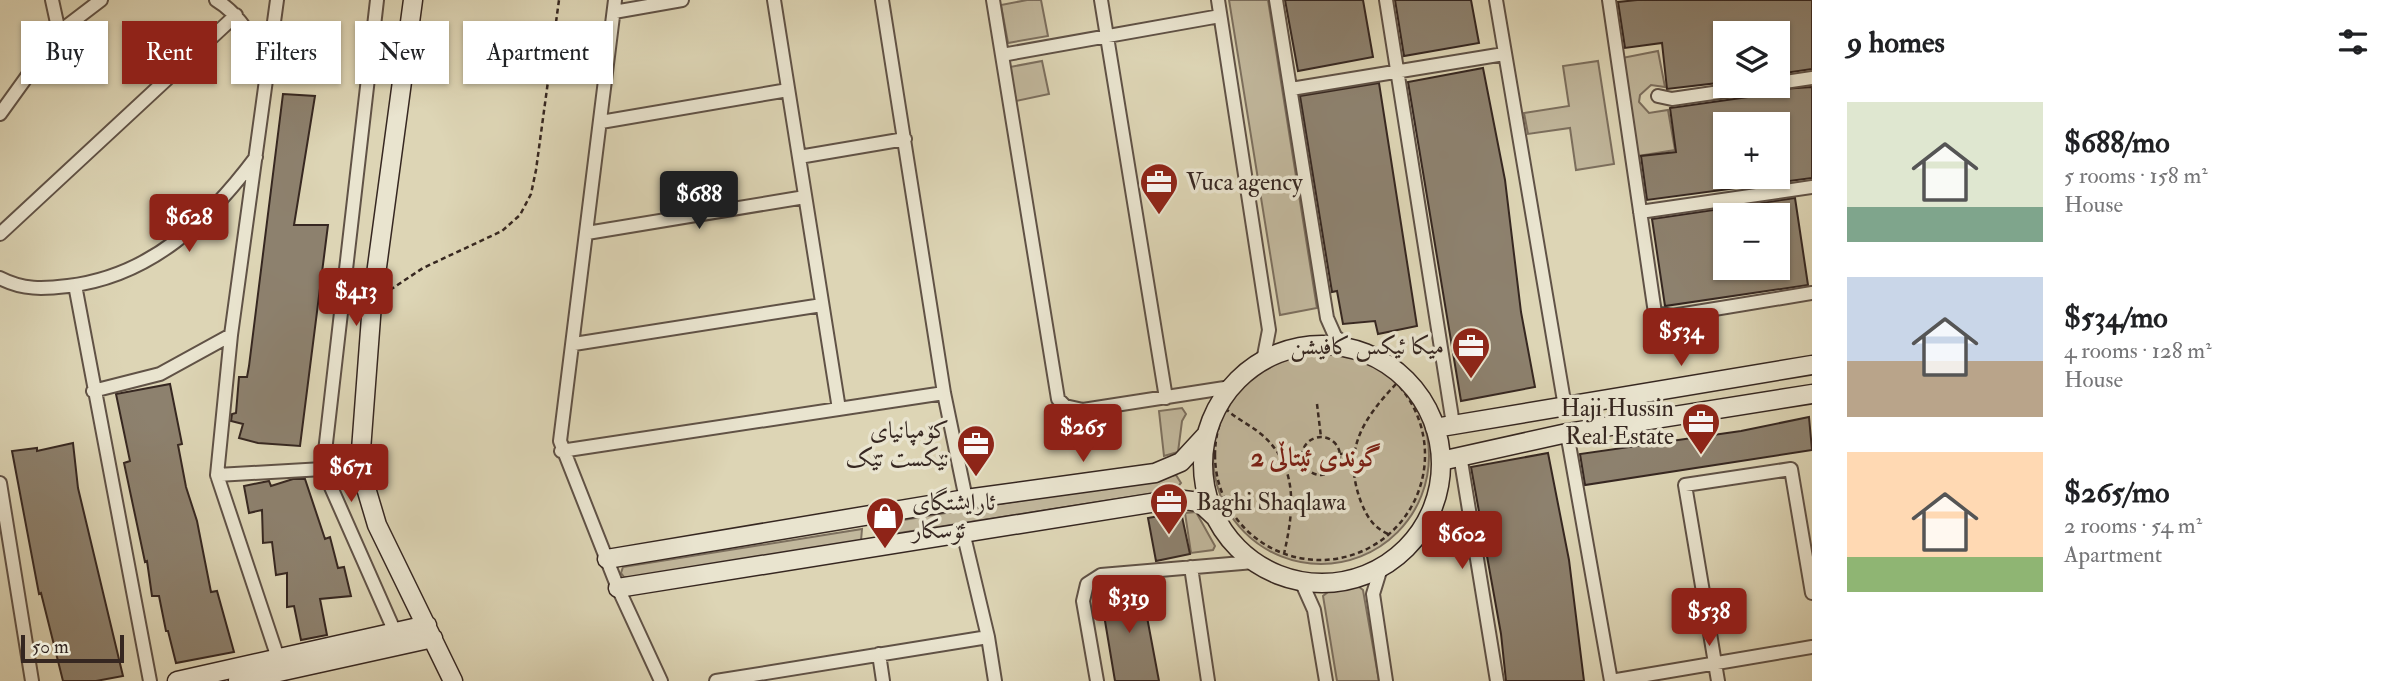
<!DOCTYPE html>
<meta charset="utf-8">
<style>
:root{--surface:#fff;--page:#f6f6f6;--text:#202124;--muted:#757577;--accent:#8f2418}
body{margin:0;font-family:"IM FELL Double Pica",Amiri,serif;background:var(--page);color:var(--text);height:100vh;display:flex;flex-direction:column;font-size:26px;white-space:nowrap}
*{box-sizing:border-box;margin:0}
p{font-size:23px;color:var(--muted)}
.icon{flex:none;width:38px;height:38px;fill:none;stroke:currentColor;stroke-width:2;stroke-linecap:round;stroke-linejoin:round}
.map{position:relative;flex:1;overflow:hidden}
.panel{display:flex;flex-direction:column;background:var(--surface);width:595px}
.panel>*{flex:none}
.top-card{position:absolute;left:21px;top:21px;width:665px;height:63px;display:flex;gap:14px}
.fabs{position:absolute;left:1713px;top:21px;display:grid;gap:14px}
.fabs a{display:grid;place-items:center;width:77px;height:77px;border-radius:0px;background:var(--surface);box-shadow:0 2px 5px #0004;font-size:35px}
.scale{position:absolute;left:21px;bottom:18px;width:103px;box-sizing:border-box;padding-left:7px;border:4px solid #362721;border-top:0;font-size:19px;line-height:24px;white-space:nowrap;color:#362721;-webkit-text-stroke:5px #e9e4cf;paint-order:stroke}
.price{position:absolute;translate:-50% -60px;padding:0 16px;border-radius:7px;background:var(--accent);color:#fff;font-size:23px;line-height:46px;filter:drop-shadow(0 2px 4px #0008)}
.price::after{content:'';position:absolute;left:50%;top:42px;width:21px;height:16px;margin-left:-10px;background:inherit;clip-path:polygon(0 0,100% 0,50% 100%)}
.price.selected{background:#222;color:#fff}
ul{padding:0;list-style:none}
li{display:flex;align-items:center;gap:21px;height:175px;padding:0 35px}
li span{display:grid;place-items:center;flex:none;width:196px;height:140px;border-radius:0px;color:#555}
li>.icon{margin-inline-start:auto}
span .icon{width:84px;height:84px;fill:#fffc;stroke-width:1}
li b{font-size:30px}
h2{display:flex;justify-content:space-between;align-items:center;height:84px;padding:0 35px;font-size:30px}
.pill{padding:0 24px;border-radius:0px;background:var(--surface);box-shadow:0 2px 5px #0004;font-size:24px;line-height:63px}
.pill.selected{background:var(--accent);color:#fff}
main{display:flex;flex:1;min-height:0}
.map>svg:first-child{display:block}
.green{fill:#c1b79c;stroke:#7c6f5e;stroke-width:2}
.building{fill:#8d816e;stroke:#362721;stroke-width:2;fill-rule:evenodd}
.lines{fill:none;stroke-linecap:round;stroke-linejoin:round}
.street-casing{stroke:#605246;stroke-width:16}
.secondary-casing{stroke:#362721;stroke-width:21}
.path{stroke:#362721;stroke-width:2.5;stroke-dasharray:5 3.5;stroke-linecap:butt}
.street{stroke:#e9e4cf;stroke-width:12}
.secondary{stroke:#e9e4cf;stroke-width:18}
.labels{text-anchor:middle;stroke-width:7;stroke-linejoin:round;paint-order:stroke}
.poi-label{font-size:24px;fill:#362721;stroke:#e9e4cf;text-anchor:start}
.neighbourhood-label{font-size:26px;font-weight:bold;fill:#7a1f14;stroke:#e9e4cf}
</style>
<main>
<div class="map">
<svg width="1812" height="681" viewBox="0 0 1812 681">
<rect width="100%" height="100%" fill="#ddd5b5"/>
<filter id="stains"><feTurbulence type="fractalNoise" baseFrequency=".00286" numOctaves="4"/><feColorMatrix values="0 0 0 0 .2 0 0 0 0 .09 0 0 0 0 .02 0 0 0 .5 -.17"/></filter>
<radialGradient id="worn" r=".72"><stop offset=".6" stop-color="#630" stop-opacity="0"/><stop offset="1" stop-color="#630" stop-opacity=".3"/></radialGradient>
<!-- green -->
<path class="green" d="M1027,0H1041L1048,36L1008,43L1001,5Z
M1229,0H1268L1317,308L1280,315Z
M1658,51L1665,87L1651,85L1640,95L1639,102L1649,113L1668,110L1675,150L1638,156L1622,58Z
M1042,61L1049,94L1016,101L1010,67Z
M1598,61L1614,164L1576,170L1570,128L1528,134L1524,113L1569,106L1563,66Z
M1213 456a108 108 0 1 1 216 0a108 108 0 1 1-216 0Z
M1182,408L1186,414L1182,421L1178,452L1164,456L1159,411Z
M1176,475L1181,483L1175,490L893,534L887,525L891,522Z
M1196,512L1215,546L1213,550L1191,553L1185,513Z
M862,529L861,541L636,577H624L621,573L623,567Z
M1358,586L1363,590L1379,681H1337L1323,596L1328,592Z"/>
<!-- building -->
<path class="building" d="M1285,0H1363L1373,57L1298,71Z
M1395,0H1471L1479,43L1404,56Z
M1637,0H1812V69L1778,74V33H1726V82L1667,89L1662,43L1625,48L1618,2Z
M1483,68L1505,180L1521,312L1535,387L1461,401L1408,82Z
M1379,83L1417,326L1378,334L1375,321L1343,324L1337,291L1332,292L1300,96Z
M1812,87V178L1647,200L1641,156L1676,152L1670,108L1762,95L1768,90ZM1726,124H1778V177H1726Z
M283,94L315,96L294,225H328L300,446L258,443L239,438L243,424L231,421L232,414L236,413L239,377H247L249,366Z
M1795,198L1808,285L1665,306L1652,219ZM1726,215H1778V268H1726Z
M170,384L182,444L178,445L186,487L197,521L211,592L217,591L234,652L176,663L168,631H166L159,596H152L147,561L145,562L124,463L130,461L116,394Z
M1809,417L1812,450L1585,485L1580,454L1741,431Z
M73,443L78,488L123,676L96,681H63L41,593L39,594L12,451L37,448V451Z
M1548,453L1569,560L1584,681H1506L1501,634L1471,467Z
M293,479H305L325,539L330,537L338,568L344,567L351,596L320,599L327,635L301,640L294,606L287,607V573L276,575L272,542L263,543L262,510L249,513L244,486L269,481L271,486Z
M1181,512L1190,554L1156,561L1148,518Z
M1141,585L1159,681H1115L1100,591Z"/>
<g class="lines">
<defs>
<path id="street" d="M52,0L59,32
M216,0C243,16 255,44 268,71
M277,0L231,335L217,475L280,664
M377,0L323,469L398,639
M615,0L560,441L618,588L661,681
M774,0L839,409
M882,0L944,393L966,499
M993,0L1058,399L1065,406L1083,410L1231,387
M1101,0L1166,398
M1218,0L1269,330L1263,361
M1276,0L1327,318L1335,336L1350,349
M1386,0L1453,424
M1496,0L1565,407
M1609,0L1655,313L1672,316L1812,293
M614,12L682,0
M1002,55L1220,16
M1778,83L1812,78
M1291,89L1504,54
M1658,96L1672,99L1761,86
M0,114L59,32L101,0
M601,122L788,90
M799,157L905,139
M1640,212L1812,187
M587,233L805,197
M0,234L236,15
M0,278C23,290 43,289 68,286C151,276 208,221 256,157
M75,285L150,681
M574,344L822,305
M93,391L160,374L231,335
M1567,433L1611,681
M561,451L944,393
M1460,455L1497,681
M217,475L323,469
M0,483L32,681
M963,532L988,637L995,681
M1191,567L1208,681
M1381,568L1373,594L1386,681
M1301,581L1314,610L1326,681
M879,654L883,681
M716,681L988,637
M1097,681L1083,601L1087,584L1101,575L1254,562
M1611,681L1812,647
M1718,681L1685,485L1791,469L1812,593"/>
<path id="secondary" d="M413,0L372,304L361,450L366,488L377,525L453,681
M1203 464a119 119 0 1 1 238 0a119 119 0 1 1-238 0Z
M1435,428L1812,365
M1441,461L1567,433L1812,394
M607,559L966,499L1155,473L1181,462L1205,436
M618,588L1176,499L1199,502L1214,516
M177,681L427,625
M238,681L433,638"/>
</defs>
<!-- street casing -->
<use href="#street" class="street-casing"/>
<!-- secondary casing -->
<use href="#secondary" class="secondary-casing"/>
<!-- path -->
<path class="path" d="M390,290L423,268L502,231L520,215L531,194L536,170L559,0
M1215 455a105 105 0 1 1 210 0a105 105 0 1 1-210 0Z
M1317,404L1321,437
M1225,408C1236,419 1249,424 1261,434C1299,466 1294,510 1284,554
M1302 456a19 19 0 1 1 38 0a19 19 0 1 1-38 0Z
M1340,454L1354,453
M1285,461L1302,458
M1388,534C1373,527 1367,517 1361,502C1342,451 1362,420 1396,384"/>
<!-- street -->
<use href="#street" class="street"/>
<!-- secondary -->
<use href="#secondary" class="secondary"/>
</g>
<!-- icons -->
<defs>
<symbol id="office-pin" viewBox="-11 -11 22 30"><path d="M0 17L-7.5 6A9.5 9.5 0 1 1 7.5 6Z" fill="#8f2418" stroke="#e9e4cf"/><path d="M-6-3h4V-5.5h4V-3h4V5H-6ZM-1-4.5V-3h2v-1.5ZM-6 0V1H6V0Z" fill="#fff"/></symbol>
<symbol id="shop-pin" viewBox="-11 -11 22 30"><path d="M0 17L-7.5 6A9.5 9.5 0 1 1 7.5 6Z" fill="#8f2418" stroke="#e9e4cf"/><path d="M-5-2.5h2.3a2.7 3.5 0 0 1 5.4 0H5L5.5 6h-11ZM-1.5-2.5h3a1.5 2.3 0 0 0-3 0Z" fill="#fff"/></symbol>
</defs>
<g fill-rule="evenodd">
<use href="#office-pin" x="1137" y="160" width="44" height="60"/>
<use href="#office-pin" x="1449" y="324" width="44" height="60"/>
<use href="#office-pin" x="1679" y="400" width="44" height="60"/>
<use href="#office-pin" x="954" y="422" width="44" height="60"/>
<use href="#office-pin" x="1147" y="480" width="44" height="60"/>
<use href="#shop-pin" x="863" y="494" width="44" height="60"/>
</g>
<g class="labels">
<!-- poi labels -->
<g class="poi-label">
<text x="1186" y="190">Vuca agency</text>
<text x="1444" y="354" text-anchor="end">میکا ئیکس کافیشن</text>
<text x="1674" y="416" text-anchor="end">Haji Hussin<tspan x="1674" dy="28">Real Estate</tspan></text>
<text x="949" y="438" text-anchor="end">کۆمپانیای<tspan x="949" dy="28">نێکست تێک</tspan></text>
<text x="912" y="510">ئارایشتگای<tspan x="912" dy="28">ئۆسکار</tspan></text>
<text x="1196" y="510">Baghi Shaqlawa</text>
</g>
<!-- neighbourhood labels -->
<g class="neighbourhood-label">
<text x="1316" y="466">گوندی ئیتاڵی 2</text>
</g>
</g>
<rect width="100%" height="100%" filter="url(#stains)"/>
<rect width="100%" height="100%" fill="url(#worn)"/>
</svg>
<div class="fabs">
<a><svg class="icon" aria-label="layers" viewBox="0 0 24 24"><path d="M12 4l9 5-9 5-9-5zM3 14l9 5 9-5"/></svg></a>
<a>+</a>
<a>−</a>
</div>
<div class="scale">50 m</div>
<b class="price selected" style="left:699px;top:231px">$688</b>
<b class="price" style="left:189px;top:254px">$628</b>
<b class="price" style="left:356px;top:328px">$413</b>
<b class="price" style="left:1681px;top:368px">$534</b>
<b class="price" style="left:1083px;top:464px">$265</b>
<b class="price" style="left:351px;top:504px">$671</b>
<b class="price" style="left:1462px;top:571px">$602</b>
<b class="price" style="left:1129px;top:635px">$319</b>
<b class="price" style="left:1709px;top:648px">$538</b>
<div class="top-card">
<a class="pill">Buy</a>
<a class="pill selected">Rent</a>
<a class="pill">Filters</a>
<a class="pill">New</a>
<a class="pill">Apartment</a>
</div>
</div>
<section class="panel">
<h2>9 homes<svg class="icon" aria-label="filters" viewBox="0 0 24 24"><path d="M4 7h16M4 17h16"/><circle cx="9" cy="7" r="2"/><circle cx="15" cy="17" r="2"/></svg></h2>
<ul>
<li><span style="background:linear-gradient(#dfe7d0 75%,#7fa58c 0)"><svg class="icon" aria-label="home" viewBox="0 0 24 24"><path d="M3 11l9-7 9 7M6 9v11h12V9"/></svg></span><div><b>$688/mo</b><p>5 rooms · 158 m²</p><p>House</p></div></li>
<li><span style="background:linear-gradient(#c9d6e8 60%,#b9a48a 0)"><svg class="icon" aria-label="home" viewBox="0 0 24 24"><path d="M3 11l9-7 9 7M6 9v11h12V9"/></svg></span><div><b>$534/mo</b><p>4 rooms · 128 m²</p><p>House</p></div></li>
<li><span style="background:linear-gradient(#ffd9b3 75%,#8fb573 0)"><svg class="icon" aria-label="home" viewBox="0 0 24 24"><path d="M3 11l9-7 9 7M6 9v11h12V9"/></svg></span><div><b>$265/mo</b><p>2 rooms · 54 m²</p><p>Apartment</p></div></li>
</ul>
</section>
</main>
